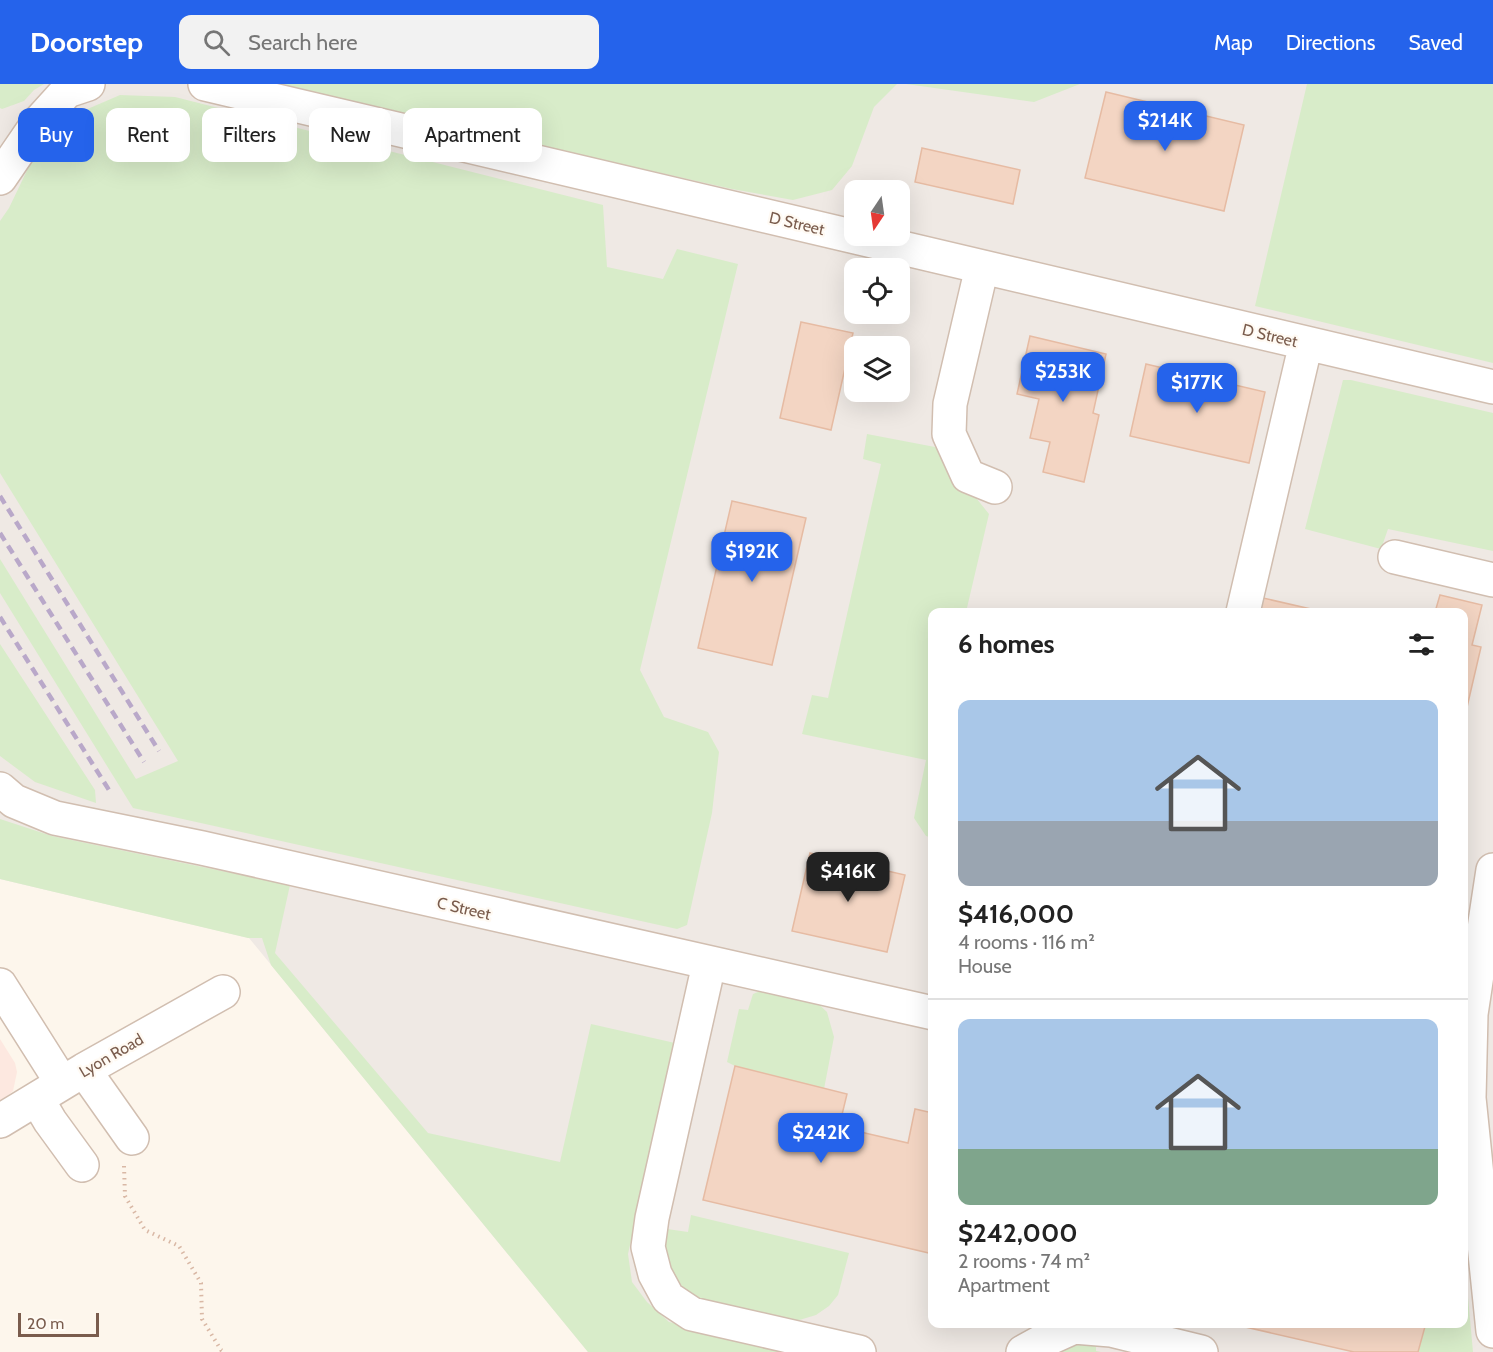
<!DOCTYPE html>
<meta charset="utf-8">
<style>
:root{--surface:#fff;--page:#f2f2f2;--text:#222;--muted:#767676;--line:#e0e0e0;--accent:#2563eb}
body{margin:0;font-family:Cabin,sans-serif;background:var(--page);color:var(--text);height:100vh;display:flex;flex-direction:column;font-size:22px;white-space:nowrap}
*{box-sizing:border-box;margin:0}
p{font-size:20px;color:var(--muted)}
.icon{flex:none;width:33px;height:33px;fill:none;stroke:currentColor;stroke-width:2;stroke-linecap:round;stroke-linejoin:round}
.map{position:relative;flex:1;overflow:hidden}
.details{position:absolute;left:928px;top:524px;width:540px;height:720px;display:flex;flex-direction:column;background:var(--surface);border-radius:12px;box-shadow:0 6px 24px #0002}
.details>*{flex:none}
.top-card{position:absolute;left:18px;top:24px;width:570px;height:54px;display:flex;gap:12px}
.needle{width:39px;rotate:193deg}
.controls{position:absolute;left:844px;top:96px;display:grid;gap:12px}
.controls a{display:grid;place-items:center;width:66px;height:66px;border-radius:12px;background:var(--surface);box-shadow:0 6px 24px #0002;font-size:30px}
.scale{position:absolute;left:18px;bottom:15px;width:81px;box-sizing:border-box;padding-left:6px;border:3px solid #7a5c4d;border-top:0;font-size:16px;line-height:21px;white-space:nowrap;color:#7a5c4d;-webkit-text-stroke:4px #fffaf3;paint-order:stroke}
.price{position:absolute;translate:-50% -51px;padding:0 14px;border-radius:12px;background:var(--accent);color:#fff;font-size:20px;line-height:39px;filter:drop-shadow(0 2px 3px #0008)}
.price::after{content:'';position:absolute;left:50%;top:36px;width:18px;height:14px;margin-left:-9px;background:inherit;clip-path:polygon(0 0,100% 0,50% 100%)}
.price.selected{background:#222;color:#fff}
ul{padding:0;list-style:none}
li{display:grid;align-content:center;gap:12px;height:318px;padding:0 30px}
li+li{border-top:2px solid var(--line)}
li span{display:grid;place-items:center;height:186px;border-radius:12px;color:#555}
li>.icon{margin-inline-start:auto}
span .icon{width:108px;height:108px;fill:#fffc;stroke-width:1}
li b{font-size:26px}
h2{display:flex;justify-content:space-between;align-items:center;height:72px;padding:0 30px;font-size:26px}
.tag{padding:0 21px;border-radius:12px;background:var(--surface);box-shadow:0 6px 24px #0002;font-size:21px;line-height:54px}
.tag.selected{background:var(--accent);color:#fff}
header{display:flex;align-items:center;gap:36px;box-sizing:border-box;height:84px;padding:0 30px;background:var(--accent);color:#fff}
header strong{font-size:28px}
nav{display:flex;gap:33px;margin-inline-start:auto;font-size:21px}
.search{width:420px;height:54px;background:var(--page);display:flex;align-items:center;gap:15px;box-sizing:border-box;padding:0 21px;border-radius:12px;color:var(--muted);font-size:22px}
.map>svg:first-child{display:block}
.commercial{fill:#fde8e0}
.industrial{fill:#efe9e4;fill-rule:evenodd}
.green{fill:#d8ecc9}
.building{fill:#f3d5c3;stroke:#e6bba3;stroke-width:1.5}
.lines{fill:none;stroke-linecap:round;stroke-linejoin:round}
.minor-casing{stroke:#d1beb0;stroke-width:36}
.path{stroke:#d9b8a5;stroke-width:4;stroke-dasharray:1.5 4.5;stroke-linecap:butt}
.minor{stroke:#fff;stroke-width:33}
.rail{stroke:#b9a8c9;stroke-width:4.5;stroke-dasharray:9 6;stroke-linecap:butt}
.labels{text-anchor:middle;stroke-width:4.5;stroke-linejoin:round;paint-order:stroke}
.street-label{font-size:16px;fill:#7a5c4d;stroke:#fffaf3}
</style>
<header>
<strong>Doorstep</strong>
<div class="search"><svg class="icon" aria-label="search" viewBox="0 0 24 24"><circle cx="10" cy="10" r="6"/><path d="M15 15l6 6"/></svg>Search here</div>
<nav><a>Map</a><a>Directions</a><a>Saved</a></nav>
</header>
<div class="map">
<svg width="1493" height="1268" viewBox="0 0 1493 1268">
<rect width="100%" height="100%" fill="#fdf6ec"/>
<!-- commercial -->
<path class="commercial" d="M0,955L15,979L17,988L13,1007L0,1018Z"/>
<!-- industrial -->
<path class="industrial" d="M0,0H1493V1268H588L249,854L0,795ZM855,106H900V152H855ZM855,184H900V230H855ZM855,262H900V308H855ZM933,528H1464V1239H933Z"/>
<!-- green -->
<path class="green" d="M0,0H44L34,6L24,17L2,25L0,24Z
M265,0H897L874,23L852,82L832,106L793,116L732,105Z
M906,0H1080L1034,18Z
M1307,0H1493V279L1255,222Z
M120,11L175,13L603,121L607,183L663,195L677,165L738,180L640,586L664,633L708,648L719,668L712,729L687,841L677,845L133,724L0,509V475L136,695L178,677L0,389V137L9,124L32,76L69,33Z
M1343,296H1351L1493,329V467L1388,445L1381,465L1305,445Z
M867,350L935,363L989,430L966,528H933V754L926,752L914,734L926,676L802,650L812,611L828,614L881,380L863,375Z
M0,560L95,706L96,719L35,698L0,672Z
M0,735L52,752L290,801L275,869L428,1049L560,1078L591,940L675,959L628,1170L632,1198L647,1218L669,1238L778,1265V1268H588L271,881L262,854H248L0,795Z
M765,905L812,914L827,928L834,953L824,1005L735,982L727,978L739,925L748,926L753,910Z
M691,1131L849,1169L838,1211L829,1222L816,1231L796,1237L708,1218L684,1210L661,1166L667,1145L688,1148Z
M1464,1209L1468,1213L1473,1268H1418L1426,1239H1464Z
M1096,1259V1267L1101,1268H1056L1073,1260Z"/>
<!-- building -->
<path class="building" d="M1106,8L1244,41L1224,127L1085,94Z
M922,64L1020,86L1013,120L915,98Z
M801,238L853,249L831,346L780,334Z
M1030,252L1106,270L1093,329L1099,331L1084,398L1043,388L1050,358L1030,354L1039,315L1017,310Z
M1146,280L1265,308L1249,379L1130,352Z
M732,417L806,434L772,581L698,564Z
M1440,511L1482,521L1472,561L1481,563L1464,636V528H1435Z
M1263,514L1324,528H1260Z
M810,769L905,791L887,868L792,847Z
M735,982L847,1010L839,1043L908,1059L915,1025L933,1029V1170L703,1116Z
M1228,1239H1426L1418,1268H1354Z"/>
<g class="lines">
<defs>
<path id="minor" d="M205,0L1493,303
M0,94L37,40L67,7L88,0
M982,183L950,320L949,350L968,392L995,403
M1395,473L1493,496
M1243,528L1306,259
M0,705L14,717L55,734L202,764L933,929
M1493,786L1471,930L1469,1014L1493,1247
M709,880L652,1134L648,1163L655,1190L668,1214L692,1230L859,1268
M0,901L62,999
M84,986L132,1054
M37,1015L50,1037L82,1081
M0,1037L84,986L223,908
M1023,1268L1043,1257L1074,1243L1111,1246L1201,1268"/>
</defs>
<!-- minor casing -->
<use href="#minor" class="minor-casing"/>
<!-- path -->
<path class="path" d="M124,1082L125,1112L145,1146L179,1162L201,1199L202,1235L221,1266L224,1268"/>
<!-- minor -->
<use href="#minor" class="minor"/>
<!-- rail -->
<path class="rail" d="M0,412L159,667
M0,449L144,678
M0,533L109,706"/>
</g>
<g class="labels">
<!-- street labels -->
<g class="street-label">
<text transform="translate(797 139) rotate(13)" y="6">D Street</text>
<text transform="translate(1270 251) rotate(13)" y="6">D Street</text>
<text transform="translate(464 824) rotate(13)" y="6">C Street</text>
<text transform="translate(111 971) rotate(-30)" y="6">Lyon Road</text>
</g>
</g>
</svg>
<div class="controls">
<a><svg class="needle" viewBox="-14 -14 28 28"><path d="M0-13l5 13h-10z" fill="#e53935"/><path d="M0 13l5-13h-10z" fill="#767676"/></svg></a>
<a><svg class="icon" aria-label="locate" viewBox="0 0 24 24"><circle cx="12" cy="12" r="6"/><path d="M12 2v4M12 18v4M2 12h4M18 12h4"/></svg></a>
<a><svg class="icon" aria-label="layers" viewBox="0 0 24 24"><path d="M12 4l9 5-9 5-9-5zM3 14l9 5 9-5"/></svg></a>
</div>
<div class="scale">20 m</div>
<b class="price" style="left:1165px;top:68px">$214K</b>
<b class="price" style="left:1063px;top:319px">$253K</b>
<b class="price" style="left:1197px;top:330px">$177K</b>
<b class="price" style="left:752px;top:499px">$192K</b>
<b class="price selected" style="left:848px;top:819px">$416K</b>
<b class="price" style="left:821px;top:1080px">$242K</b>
<div class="top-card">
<a class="tag selected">Buy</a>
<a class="tag">Rent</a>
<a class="tag">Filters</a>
<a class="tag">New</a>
<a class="tag">Apartment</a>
</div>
<section class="details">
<h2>6 homes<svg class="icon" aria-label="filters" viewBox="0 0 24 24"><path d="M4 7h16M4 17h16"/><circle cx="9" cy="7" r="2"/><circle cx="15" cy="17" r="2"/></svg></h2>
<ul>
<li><span style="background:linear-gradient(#a9c7e8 65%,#9aa5b1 0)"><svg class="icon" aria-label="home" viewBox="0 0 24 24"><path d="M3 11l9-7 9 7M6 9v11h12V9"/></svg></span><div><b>$416,000</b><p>4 rooms · 116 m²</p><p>House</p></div></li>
<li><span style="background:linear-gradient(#a9c7e8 70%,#7fa58c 0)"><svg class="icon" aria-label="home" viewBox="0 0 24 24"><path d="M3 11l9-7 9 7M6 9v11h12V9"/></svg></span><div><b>$242,000</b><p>2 rooms · 74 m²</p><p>Apartment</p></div></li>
</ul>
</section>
</div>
